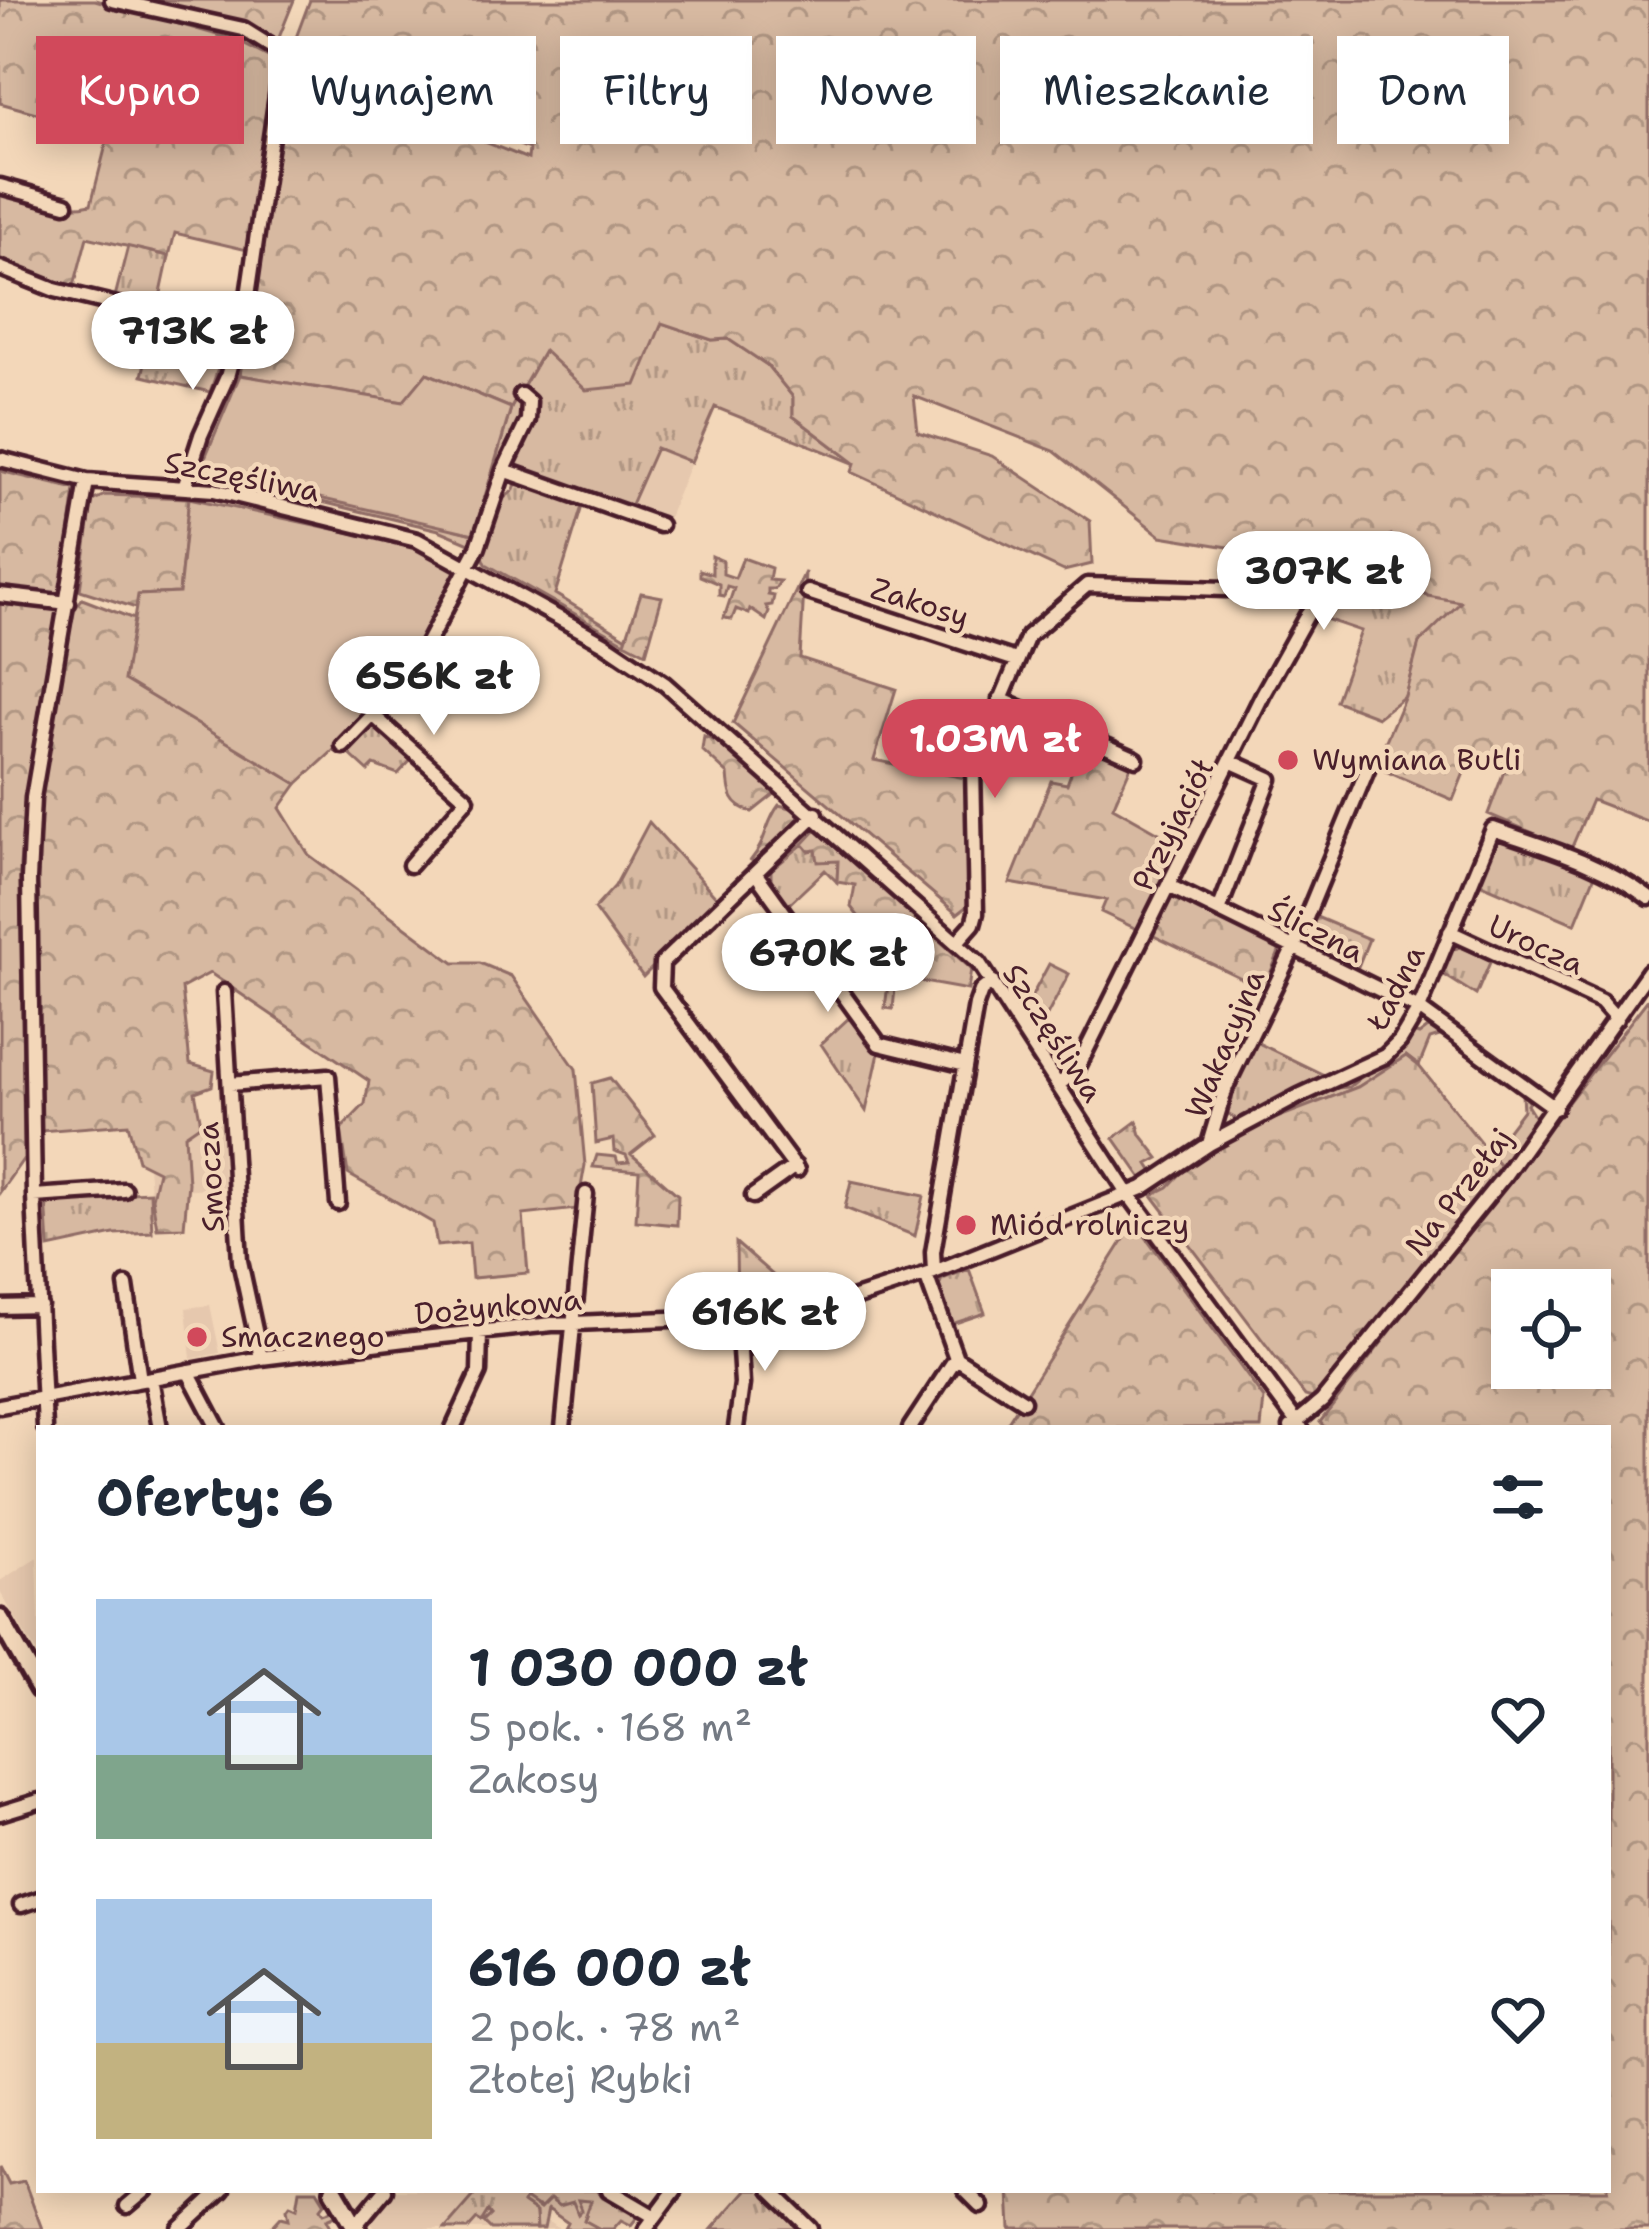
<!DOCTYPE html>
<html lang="pl">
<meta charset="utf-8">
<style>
:root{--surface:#fff;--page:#f2f2f3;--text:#1f2937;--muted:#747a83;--accent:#d1495b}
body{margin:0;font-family:"Shantell Sans",sans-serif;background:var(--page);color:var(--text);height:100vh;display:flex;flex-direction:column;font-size:45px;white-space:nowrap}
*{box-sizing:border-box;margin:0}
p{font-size:39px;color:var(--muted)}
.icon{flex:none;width:66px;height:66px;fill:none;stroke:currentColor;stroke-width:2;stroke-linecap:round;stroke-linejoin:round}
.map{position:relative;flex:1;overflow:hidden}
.side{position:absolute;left:36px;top:1425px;width:1575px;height:768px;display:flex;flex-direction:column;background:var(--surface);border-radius:0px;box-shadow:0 6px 30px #0003}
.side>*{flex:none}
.hud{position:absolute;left:36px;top:36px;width:1578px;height:108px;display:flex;gap:24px}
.tools{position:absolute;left:1491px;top:1269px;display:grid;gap:24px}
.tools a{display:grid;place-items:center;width:120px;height:120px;border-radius:0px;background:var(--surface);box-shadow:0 6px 30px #0003;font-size:60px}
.price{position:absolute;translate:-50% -102px;padding:0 27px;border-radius:42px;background:#fff;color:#222;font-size:39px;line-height:78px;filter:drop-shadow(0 3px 6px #0008)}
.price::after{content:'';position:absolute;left:50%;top:72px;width:36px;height:27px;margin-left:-18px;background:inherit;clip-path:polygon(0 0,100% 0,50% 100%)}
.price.current{background:var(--accent);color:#fff}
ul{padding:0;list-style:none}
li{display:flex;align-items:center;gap:36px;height:300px;padding:0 60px}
li span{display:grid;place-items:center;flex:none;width:336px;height:240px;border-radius:0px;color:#555}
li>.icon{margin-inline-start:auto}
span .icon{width:144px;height:144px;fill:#fffc;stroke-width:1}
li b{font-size:51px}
h2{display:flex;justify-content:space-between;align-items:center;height:144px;padding:0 60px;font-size:51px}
.tag{padding:0 42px;border-radius:0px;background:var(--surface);box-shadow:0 6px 30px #0003;font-size:42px;line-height:108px}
.tag.current{background:var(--accent);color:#fff}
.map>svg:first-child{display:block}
.built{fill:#e6c8ae}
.grass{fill:url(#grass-tufts);stroke:#906c66;stroke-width:3}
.forest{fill:url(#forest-crowns);stroke:#906c66;stroke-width:3;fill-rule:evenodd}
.garden{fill:#d7b9a1;stroke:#906c66;stroke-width:3}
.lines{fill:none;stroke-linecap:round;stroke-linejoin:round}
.minor-casing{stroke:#4a1f2b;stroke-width:21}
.secondary-casing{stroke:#4a1f2b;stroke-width:26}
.minor{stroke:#f3d7b9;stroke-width:12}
.secondary{stroke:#f3d7b9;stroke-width:16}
.poi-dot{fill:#d1495b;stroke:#f3d7b9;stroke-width:4.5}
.labels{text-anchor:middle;stroke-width:9;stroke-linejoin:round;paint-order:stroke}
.street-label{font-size:30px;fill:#4a1f2b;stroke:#f3d7b9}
.poi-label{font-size:30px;fill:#4a1f2b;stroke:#f3d7b9;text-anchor:start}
</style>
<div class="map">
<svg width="1649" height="2229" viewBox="0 0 1649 2229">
<defs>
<pattern id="grass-tufts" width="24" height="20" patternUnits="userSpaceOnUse" patternTransform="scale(3)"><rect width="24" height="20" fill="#d7b9a1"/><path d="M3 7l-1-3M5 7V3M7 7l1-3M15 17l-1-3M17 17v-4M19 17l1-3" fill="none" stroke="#b09683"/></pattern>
<pattern id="forest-crowns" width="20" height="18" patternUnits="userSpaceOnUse" patternTransform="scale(3)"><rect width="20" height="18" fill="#d7b9a1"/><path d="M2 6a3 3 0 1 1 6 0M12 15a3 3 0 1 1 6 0" fill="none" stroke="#b09683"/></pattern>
</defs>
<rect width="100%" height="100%" fill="#f3d7b9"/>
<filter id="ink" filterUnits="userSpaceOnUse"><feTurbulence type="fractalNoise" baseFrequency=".00833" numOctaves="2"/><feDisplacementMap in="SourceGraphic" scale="24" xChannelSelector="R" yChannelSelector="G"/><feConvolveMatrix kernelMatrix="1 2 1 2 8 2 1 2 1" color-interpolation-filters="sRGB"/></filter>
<g filter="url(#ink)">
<!-- built -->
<path class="built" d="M656,447L691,462L667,520L646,512L638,515L628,511Z
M227,1120L229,1154L222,1156L224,1187L150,1192L145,1126Z
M210,1305L220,1353L191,1359L186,1308Z
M37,1557L39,1617V1657L0,1592V1581Z
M392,2190H495L560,2229H376L367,2219Z"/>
<!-- grass -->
<path class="grass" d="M128,246L169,256L158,307L115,297Z
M155,319L229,337L210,392L142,376Z
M662,323L712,340L728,339L767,365L793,397V416L856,464L715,407L691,462L656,448L628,511L496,459L511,408L544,350Z
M212,441L204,460L473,534L485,498L491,499L474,545L439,530L200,473V454Z
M517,480L583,503L555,594L627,638L625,642L486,564L480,549L498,503L514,490Z
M1391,534L1462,602L1419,643L1405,696L1378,717L1336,701L1361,631L1311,614L1335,560Z
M368,726H375L411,760L398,774L374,765L368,771L345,750Z
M649,822L719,900L643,977L594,909L615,886Z
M1504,837L1595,875L1575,924L1477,882L1493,842Z
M803,844L809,851L816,849L838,860L837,882L825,870L788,905L771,882V870Z
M1314,916L1369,939L1357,969L1312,948L1307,934Z
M1461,947L1491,960L1476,995L1441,973L1450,950Z
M849,1018L879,1053L866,1111L821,1044Z
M1428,1028L1443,1035L1430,1039L1419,1066L1406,1056L1358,1087L1243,1131L1321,1089L1349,1087C1371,1068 1393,1055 1413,1033L1419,1035Z
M1254,1041L1328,1077L1237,1119L1229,1115L1223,1102Z
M1522,1095L1531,1098L1527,1105L1537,1121L1503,1170L1488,1156L1523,1110Z
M1137,1121L1141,1135L1159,1158L1148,1164L1155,1175L1144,1181L1114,1138Z
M851,1181L924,1196L915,1236L845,1208Z
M150,1192L152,1232L114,1234L49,1248L46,1197Z
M969,1269L985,1313L952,1324L939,1286L942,1279Z
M479,2190H597L602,2196L604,2191L623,2201V2210L638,2209L639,2215L631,2225L621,2220L613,2229H600L584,2221L590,2202L578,2215C559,2206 543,2211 523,2203L536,2212L537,2229H491L484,2222L491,2215L488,2211L481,2222L477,2219L468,2229H445Z
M746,2190H762L801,2229H712Z"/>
<!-- forest -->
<path class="forest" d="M0,0H95L235,40L274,60L247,250L175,233L169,256L87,237L73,290L0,263V191C28,198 62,212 91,204L109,133L0,103Z
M113,0H294L276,45Z
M310,0H1649V822L1592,800L1571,849L1488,814L1506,766L1472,753L1453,800L1383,770L1378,759L1405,696L1419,643L1461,602L1428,596L1403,579L1391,535L1335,560L1271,554L1161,536L1054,451L914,396L918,432L992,456L1090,521L1092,564L1064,571L852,472L855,463L793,416V397L767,365L728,339L712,340L662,323L636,385L586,390L544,351L511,408L427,373L404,402L240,375C257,271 269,167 288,64L528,159L529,149L291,51Z
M0,471L75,489L61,597L25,802L20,866L24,1158L0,1192Z
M105,495L189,498L179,593L139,595L136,608L80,590L92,501Z
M712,556L723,561V574L735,578L743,558L771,568L769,580L780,581L775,589H768V595L774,596L772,605L766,606L769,612L766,620L750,609L749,614L736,609L732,619L724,618L734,588L727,586L724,596L719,595V584L700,576V570L712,574Z
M805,572L800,658L896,689L874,760L965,778L971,903L957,914L733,723Z
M641,593L662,597L646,653L625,642Z
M82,599L134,619L125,680L297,784L280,808L309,855L454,963H480L511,976L576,1069L585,1165L577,1209L523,1215L528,1273L472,1278L469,1243L437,1246L433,1223L348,1174L341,1129L365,1104L369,1081L210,973L182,988L190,1064L214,1071L212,1086L195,1092L201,1124L185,1135L188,1183L184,1227L157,1228L152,1198L158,1171L138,1161L128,1124L41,1131L36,940L39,807L63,660L75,609Z
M704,736L723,744L776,793L752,812C731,806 729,793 728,774L702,750Z
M1082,744L1131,766L1113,807L1184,847L1141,931L1101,912L1106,900L1010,883L1051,781L1067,784Z
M779,805L799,810L800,824L755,862L751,860C767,841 765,823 779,805Z
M816,830L971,969L968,990L896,977L893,1009L885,1008L891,961L879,970L875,964L885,955L869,934L836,963L820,944L832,932L841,942L862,921L851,907L855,885L837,882L838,861L818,862L816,850L809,851L803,844Z
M1173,895L1281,947L1264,989L1152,935Z
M1049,964L1069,974L1042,1025L1027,1005Z
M1649,998V2229H1011L1009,2190H1608V1428H1325L1320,1422ZM1512,1290H1590V1368H1512Z
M1406,1056L1419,1066L1503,1170L1316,1399L1305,1396L1152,1195L1168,1187L1192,1162L1243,1131L1358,1087Z
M610,1078L655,1135L631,1154L678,1195L677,1225L636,1221L639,1171L593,1167L597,1155L616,1157L618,1163L629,1162L626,1155L614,1151L613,1139L596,1143L592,1083Z
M1135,1222L1264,1399L1261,1428H1004Z
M736,1243L807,1305L737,1309Z
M0,2166L9,2184L24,2181L42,2229H0Z
M300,2190H317L325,2203L321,2208L324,2213L335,2209L338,2214L327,2219L332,2229H270L281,2217L289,2219L287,2209L290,2205L297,2208Z
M525,2199L540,2209L550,2199L559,2206L573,2202L578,2214L582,2210L578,2200L591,2201L584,2220L600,2229H565L568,2223L548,2209L544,2229H537L536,2212L523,2203Z"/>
<!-- garden -->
<path class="garden" d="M427,373L511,408L474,534L212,473L204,460L240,375L403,402Z
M189,498L408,545L458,570L413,659L348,737L297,784L124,680L138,595L179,593Z"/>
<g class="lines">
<defs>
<path id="minor" d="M112,0L243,29L283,54L247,303L227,377L201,435L185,485
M0,186L66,204
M0,268L55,290L237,334
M0,459L87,481L214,490L417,540L604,643L665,684L979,963L1129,1195L1301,1428
M504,470L660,525
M808,592L1016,660
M0,595L68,603
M1000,699L1136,759
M343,746L373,715
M410,865L467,799L373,715L417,663L478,547L504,470L528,420L529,402L521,395
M756,874L879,1044L965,1065
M1169,886L1419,1009L1555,1108
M1219,910L1270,779L1232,762
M1450,932L1601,1002L1616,1019
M957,942L973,924L976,913L973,766L1028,636L1087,585L1226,589L1326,581
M224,992L240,1261L261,1358
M230,1084L328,1076L338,1203
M1058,1085L1076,1071L1263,694L1326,581
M1209,1144L1226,1087L1294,947L1370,763
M797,1170L661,987L662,963L816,814
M34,1196L124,1190
M753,1196L795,1166
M934,1272L933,1252L976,1005L981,991L992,982
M926,1275L956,1358L1023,1401
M126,1285L140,1380
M0,1307L40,1306
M188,1371L218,1428
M151,1378L160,1428
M0,1406L261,1358L405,1340L552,1324L809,1313L934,1272L1143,1188L1209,1144L1299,1096L1385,1056L1400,1041L1419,1009L1493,829C1547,848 1602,863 1649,898
M1291,1427L1322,1401L1505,1175L1649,971
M45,1428L34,1196L29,879L33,798L87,481
M453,1428L479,1372L480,1332
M563,1428L586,1194
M736,1428L742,1384L738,1317
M910,1428L956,1358
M0,1813L39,1801
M21,1905L39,1899
M609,2190L655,2217
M771,2190L811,2229
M965,2190L981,2206
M127,2206L146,2190
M355,2226L385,2190
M180,2229L222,2190
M646,2229L675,2190"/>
<path id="secondary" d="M0,1619L39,1688
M334,2190L357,2229"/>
</defs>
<!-- minor casing -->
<use href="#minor" class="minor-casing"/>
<!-- secondary casing -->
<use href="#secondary" class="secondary-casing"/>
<!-- minor -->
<use href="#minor" class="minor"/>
<!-- secondary -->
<use href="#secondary" class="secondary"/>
</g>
</g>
<!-- markers -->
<g class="poi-dot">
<circle cx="1288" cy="760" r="12"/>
<circle cx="966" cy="1225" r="12"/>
<circle cx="197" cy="1337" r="12"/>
</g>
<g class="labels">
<!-- street labels -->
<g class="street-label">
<text transform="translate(242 477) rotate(11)" y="10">Szczęśliwa</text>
<text transform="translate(920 603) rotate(18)" y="10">Zakosy</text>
<text transform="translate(1173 825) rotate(-63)" y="10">Przyjaciół</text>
<text transform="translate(1316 931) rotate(27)" y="10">Śliczna</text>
<text transform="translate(1536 945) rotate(25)" y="10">Urocza</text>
<text transform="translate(1396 988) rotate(-63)" y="10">Ładna</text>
<text transform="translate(1053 1033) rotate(57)" y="10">Szczęśliwa</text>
<text transform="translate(1225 1044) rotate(-67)" y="10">Wakacyjna</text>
<text transform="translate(211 1177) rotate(-93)" y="10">Smocza</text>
<text transform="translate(1459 1192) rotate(-52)" y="10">Na Przełaj</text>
<text transform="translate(498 1307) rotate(-5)" y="10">Dożynkowa</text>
</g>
<!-- poi labels -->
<g class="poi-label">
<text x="1312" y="770">Wymiana Butli</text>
<text x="990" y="1235">Miód rolniczy</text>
<text x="221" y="1347">Smacznego</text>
</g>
</g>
</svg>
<div class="tools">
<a><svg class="icon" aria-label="locate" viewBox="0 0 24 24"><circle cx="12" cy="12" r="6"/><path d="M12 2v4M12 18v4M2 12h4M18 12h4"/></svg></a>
</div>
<b class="price" style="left:193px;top:393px">713K zł</b>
<b class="price" style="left:1324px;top:633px">307K zł</b>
<b class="price" style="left:434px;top:738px">656K zł</b>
<b class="price current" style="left:995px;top:801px">1.03M zł</b>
<b class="price" style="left:828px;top:1015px">670K zł</b>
<b class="price" style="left:765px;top:1374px">616K zł</b>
<div class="hud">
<a class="tag current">Kupno</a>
<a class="tag">Wynajem</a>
<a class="tag">Filtry</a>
<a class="tag">Nowe</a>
<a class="tag">Mieszkanie</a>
<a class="tag">Dom</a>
</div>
<section class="side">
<h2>Oferty: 6<svg class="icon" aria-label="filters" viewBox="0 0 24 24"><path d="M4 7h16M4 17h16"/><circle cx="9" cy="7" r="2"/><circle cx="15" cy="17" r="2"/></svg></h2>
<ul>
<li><span style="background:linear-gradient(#a9c7e8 65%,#7fa58c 0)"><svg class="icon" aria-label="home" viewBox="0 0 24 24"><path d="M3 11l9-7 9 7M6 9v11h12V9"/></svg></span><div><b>1 030 000 zł</b><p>5 pok. · 168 m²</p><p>Zakosy</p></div><svg class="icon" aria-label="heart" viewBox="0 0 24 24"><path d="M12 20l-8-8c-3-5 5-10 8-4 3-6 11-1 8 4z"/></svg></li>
<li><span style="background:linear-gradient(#a9c7e8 60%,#c2b280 0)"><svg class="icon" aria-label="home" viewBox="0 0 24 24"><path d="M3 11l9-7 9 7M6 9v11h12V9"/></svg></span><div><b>616 000 zł</b><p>2 pok. · 78 m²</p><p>Złotej Rybki</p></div><svg class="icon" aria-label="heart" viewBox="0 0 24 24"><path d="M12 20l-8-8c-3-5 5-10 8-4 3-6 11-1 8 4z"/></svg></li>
</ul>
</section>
</div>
